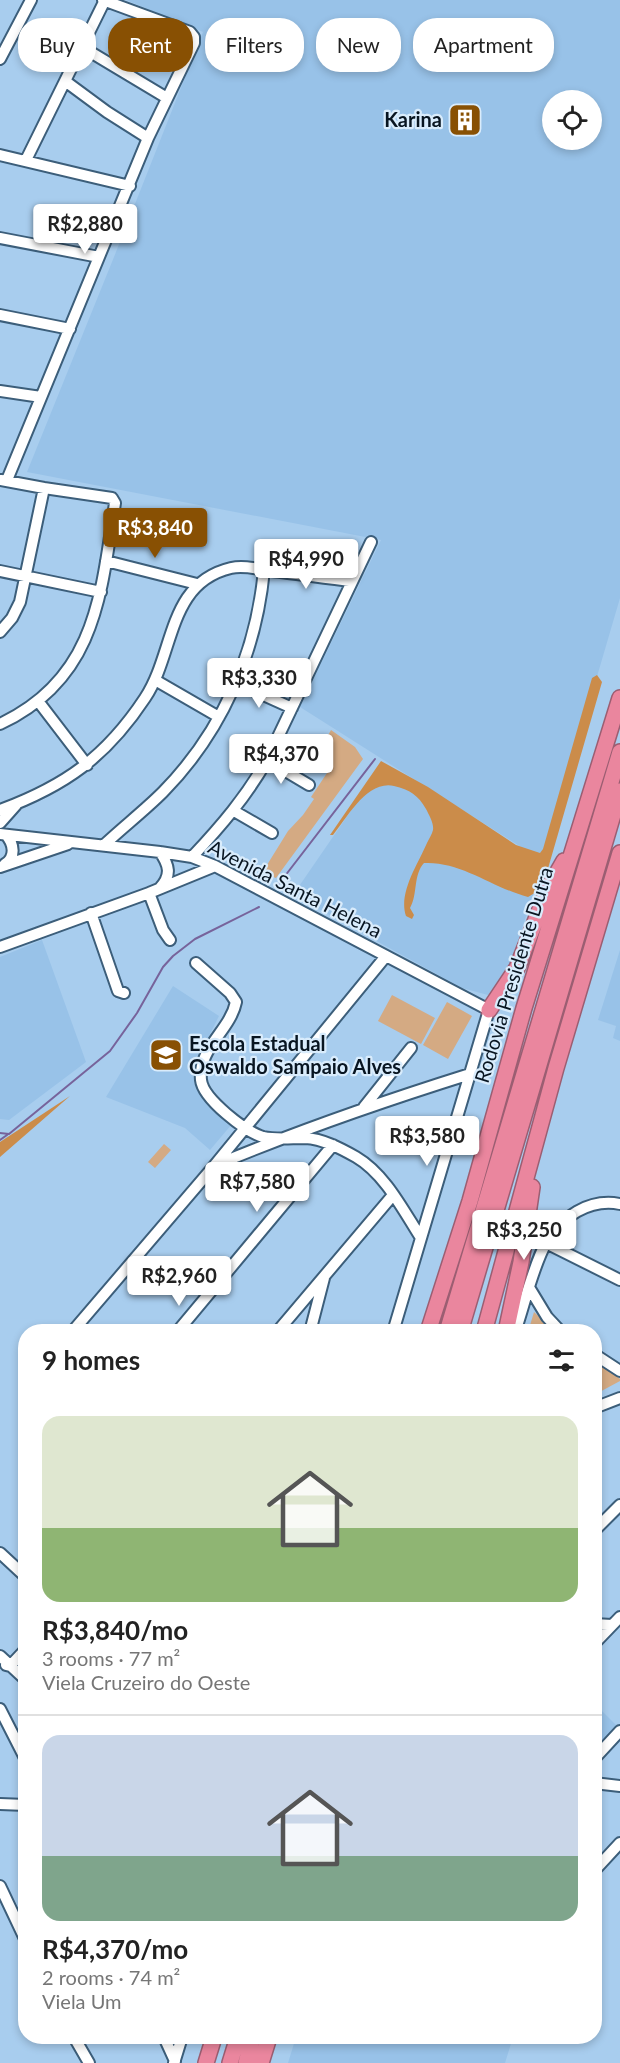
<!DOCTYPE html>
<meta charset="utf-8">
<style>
:root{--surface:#fff;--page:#f2f2f2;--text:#222;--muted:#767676;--line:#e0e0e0;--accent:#885003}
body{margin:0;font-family:Lato,sans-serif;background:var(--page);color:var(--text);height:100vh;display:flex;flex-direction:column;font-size:22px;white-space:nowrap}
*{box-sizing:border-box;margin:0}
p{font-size:20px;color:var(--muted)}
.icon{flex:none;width:33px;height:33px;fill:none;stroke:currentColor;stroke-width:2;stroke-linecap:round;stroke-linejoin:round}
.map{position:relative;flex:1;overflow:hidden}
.drawer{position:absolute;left:18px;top:1324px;width:584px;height:720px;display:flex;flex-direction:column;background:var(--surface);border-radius:24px;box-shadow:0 3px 9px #0003}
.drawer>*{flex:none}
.top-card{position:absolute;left:18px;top:18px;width:585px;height:54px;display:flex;gap:12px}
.buttons{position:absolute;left:542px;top:90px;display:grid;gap:12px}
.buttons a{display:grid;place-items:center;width:60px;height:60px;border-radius:50%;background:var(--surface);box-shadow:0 3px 9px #0003;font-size:30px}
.price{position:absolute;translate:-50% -51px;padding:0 14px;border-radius:6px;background:#fff;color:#222;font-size:20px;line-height:39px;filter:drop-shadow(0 2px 3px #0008)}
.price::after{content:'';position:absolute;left:50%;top:36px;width:18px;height:14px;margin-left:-9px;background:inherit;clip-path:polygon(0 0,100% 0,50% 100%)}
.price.current{background:var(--accent);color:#fff}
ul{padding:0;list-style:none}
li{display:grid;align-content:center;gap:12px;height:318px;padding:0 24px}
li+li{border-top:2px solid var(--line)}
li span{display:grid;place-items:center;height:186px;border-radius:18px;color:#555}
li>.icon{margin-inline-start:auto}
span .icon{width:108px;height:108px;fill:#fffc;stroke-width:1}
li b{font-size:26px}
h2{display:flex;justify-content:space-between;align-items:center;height:72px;padding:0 24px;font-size:26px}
.pill{padding:0 21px;border-radius:24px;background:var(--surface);box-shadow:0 3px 9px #0003;font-size:21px;line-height:54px}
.pill.current{background:var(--accent);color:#fff}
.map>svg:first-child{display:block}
.built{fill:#98c2e8;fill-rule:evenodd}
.green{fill:#d4aa83}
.forest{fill:#cb8c4a}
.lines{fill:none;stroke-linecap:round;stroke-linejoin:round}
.stream{stroke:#77639b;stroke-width:2}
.minor-casing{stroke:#3c5e7a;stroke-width:14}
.highway-casing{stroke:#9b5e72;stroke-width:18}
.minor{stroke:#fff;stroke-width:10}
.highway{stroke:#ea869e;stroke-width:15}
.labels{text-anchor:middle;stroke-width:4.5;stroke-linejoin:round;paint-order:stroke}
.poi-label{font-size:20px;font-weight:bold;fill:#081521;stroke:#d9ecfc;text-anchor:end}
.street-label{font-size:20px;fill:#081521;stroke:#d9ecfc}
</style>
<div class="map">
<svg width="620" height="2063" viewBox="0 0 620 2063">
<rect width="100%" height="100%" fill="#a8cdee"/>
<!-- built -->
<path class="built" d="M126,0H620V598L543,861L300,707L381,540L27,472L114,257L203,32ZM552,100H591V140H552Z
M383,764L542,867L506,978L488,995L462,988L293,895Z
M42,940L86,1062L9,1120L0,1119V957Z
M620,950V1041L613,1038L616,1026L598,1020Z
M173,986L219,1016L192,1070L199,1094L232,1124L210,1150L185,1128L106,1097Z
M594,1703L617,1726L594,1748Z
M296,2037H513L505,2063H288Z"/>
<!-- green -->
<path class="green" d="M331,730L355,747L363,759L276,878L262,873L288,831L303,815L314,799L311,797L333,764L321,748Z
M392,995L435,1018L421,1044L378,1021Z
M447,1002L472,1016L448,1059L423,1045Z
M164,1144L171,1150L155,1168L148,1162Z
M534,1312L555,1332H528Z
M594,1360L614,1373L620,1379V1381L594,1395Z"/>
<!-- forest -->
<path class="forest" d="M597,675L602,682L547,872L538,891L528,897C493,888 461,861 424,863C413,875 418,894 410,908L414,915L412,919L406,916C398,893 418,864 427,843C429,839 432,834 433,830C434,823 429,815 426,809C418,795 410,790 394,786C367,780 347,818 333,835H330L381,761L428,787L516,845L540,853L543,849L592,678Z
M70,1096L0,1157V1142Z"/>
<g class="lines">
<!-- stream -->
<path class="stream" d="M278,885L375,759
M0,1133L9,1134L110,1051L137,1013L163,967L173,956L195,939L259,907
M0,1140L7,1135"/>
<defs>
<path id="minor" d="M82,47L167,98
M0,59L31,0
M65,81L107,112L148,138
M0,155L130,186
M26,160L105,0
M0,238L99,257
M0,315L70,329
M0,391L41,397
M7,480L148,138L194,43V37L190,32L103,0
M106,561L197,584
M0,571L101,592
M0,632L12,618L20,602L44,488
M155,680L219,717
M237,683L292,708
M38,701L87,765
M0,724C96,679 101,595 115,503L112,498L44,488L1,480
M267,760L309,785
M0,810C65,786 106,757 145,698C175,653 167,583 231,568C244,565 258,569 271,571C298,574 325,578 352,581
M234,811L272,833
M0,823L16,805
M0,834L160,852L192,857L215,866L489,1010L393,1332
M104,845C123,827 144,811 163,792C222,732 256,654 264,570
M160,852C169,865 172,875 160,888
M192,857C221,826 246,797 267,760L371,542
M5,864C16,857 14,844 6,835
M0,867L68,844
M149,893L163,930L170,940
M91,913L118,991L124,993
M0,947L149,893L215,866
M196,963L230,993L236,1002C230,1031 198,1048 201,1080C203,1099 246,1132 263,1137C277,1140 291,1138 305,1138C323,1139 340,1148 356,1157C385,1174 403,1210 421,1238
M364,1107L411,1048
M216,1165C300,1130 384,1101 470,1074
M546,1243L620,1280
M530,1289L547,1317L561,1332
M72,1332L214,1166L386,956
M177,1332L333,1145
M277,1332L393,1195
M310,1332L324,1278
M515,1332C524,1306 533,1266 546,1243C560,1217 590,1198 620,1204
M594,1354L620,1371
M594,1408L620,1398
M594,1531L620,1505
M0,1553L26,1577
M594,1624L612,1625
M594,1644L620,1617
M0,1656L26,1680
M6,1665L10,1666L26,1649
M0,1709L26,1760
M594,1759L620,1731
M594,1783L620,1786
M0,1804L26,1805
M594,1871L620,1843
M0,1886L26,1941
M74,2037L89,2063
M164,2037L175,2061
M174,2063L182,2037"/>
<path id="highway" d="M489,1010L517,968L548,889L564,861
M428,1332L470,1201L524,1008L620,698
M447,1332L620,752
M460,1332L620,791
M484,1332L556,1068L620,853
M506,1332L521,1262L532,1187
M206,2063L214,2037
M230,2063L238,2037
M246,2063L253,2037
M261,2063L269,2037"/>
</defs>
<!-- minor casing -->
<use href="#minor" class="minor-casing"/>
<!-- highway casing -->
<use href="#highway" class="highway-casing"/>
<!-- minor -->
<use href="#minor" class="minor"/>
<!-- highway -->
<use href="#highway" class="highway"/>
</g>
<!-- icons -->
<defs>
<symbol id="building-square" viewBox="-11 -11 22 22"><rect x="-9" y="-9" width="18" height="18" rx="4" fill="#885003" stroke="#d9ecfc"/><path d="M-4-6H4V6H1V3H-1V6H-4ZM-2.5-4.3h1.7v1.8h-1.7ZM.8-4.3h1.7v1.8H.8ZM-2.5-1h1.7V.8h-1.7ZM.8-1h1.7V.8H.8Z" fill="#fff"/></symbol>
<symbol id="school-square" viewBox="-11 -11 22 22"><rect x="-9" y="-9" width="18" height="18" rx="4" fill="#885003" stroke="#d9ecfc"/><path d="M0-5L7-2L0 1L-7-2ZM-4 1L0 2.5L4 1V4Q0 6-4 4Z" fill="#fff"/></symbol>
</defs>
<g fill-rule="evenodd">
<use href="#building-square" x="446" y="101" width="38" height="38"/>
<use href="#school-square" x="147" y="1036" width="38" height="38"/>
</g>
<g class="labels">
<!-- poi labels -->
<g class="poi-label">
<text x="442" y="127">Karina</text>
<text x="189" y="1051" text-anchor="start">Escola Estadual<tspan x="189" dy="23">Oswaldo Sampaio Alves</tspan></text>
</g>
<!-- street labels -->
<g class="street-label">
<text transform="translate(295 889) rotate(27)" y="7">Avenida Santa Helena</text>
<text transform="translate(514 975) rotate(-73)" y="7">Rodovia Presidente Dutra</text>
</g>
</g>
</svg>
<div class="buttons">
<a><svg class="icon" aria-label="locate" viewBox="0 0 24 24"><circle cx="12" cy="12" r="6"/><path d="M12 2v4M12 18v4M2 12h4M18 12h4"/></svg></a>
</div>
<b class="price" style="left:85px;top:255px">R$2,880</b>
<b class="price current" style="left:155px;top:559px">R$3,840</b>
<b class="price" style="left:306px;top:590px">R$4,990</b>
<b class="price" style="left:259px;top:709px">R$3,330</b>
<b class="price" style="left:281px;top:785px">R$4,370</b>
<b class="price" style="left:427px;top:1167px">R$3,580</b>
<b class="price" style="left:257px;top:1213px">R$7,580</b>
<b class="price" style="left:524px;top:1261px">R$3,250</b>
<b class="price" style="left:179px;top:1307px">R$2,960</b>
<div class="top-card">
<a class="pill">Buy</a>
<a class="pill current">Rent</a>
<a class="pill">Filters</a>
<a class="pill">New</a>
<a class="pill">Apartment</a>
</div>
<section class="drawer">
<h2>9 homes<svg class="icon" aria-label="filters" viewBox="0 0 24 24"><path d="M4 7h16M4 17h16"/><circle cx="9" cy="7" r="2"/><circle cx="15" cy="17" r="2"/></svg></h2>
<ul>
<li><span style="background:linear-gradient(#dfe7d0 60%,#8fb573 0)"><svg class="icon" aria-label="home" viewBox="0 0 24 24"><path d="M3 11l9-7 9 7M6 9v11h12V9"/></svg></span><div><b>R$3,840/mo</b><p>3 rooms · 77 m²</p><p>Viela Cruzeiro do Oeste</p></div></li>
<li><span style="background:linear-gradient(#c9d6e8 65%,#7fa58c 0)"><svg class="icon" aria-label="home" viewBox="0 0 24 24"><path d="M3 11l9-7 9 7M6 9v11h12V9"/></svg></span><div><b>R$4,370/mo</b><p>2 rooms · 74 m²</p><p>Viela Um</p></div></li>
</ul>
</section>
</div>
